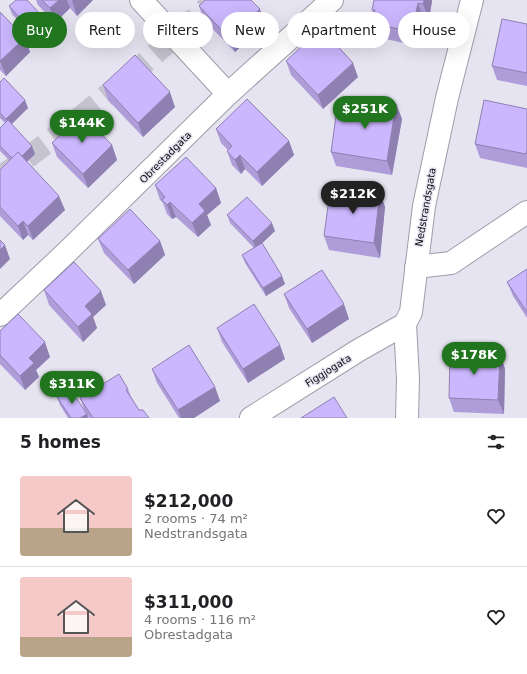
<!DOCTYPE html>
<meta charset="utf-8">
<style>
:root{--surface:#fff;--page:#f6f6f6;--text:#202124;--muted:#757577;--line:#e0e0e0;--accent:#21751f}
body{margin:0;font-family:"DejaVu Sans",sans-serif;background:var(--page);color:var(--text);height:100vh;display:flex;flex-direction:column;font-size:15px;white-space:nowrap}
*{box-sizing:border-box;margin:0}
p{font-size:13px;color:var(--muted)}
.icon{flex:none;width:22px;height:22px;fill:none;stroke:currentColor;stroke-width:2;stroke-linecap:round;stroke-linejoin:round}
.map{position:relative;height:418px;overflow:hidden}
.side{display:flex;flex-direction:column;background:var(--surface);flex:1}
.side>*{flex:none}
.top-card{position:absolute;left:12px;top:12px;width:503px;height:36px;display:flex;gap:8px}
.price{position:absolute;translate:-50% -34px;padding:0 9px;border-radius:14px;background:var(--accent);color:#fff;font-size:13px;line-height:26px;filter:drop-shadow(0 1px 2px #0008)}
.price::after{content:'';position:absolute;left:50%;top:24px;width:12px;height:9px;margin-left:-6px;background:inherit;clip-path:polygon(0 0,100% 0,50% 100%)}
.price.on{background:#222;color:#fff}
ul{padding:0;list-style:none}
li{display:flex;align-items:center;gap:12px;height:100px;padding:0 20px}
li+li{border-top:1px solid var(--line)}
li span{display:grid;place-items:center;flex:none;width:112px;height:80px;border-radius:4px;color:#555}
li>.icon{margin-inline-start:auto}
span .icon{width:48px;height:48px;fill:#fffc;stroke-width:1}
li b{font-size:17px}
h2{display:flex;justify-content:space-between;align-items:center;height:48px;padding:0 20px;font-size:17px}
.pill{padding:0 14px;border-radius:18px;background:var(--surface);box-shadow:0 4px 16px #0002;font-size:14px;line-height:36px}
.pill.on{background:var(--accent);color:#fff}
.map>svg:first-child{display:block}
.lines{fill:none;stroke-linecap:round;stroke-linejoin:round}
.major-tunnel{stroke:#c6c3d0;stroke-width:22;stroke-dasharray:22 11;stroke-linecap:butt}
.minor-casing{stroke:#9f9ca9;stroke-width:24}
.minor{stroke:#fff;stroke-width:22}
.wall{fill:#af9dda}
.shaded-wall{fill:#8e80b1}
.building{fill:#cbb7fd;stroke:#8e80b1}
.labels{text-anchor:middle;stroke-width:3;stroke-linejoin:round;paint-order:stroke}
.street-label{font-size:10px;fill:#0c0b0f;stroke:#e7e4f2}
</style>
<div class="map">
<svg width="527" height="418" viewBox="0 0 527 418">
<rect width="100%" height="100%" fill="#e7e4f2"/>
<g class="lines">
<!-- major-tunnel -->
<path class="major-tunnel" d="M0,177C77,124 146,63 215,0"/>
<defs>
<path id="minor" d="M141,0L228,94
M416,267L451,263L527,212
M0,315L68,251L228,94L332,0
M251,418L359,350L405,324
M407,418L408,379L405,324L411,312L424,206L447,98L472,0"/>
</defs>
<!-- minor casing -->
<use href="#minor" class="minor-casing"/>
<!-- minor -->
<use href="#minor" class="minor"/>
</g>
<!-- wall -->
<path class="wall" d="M36,0H93L77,16L70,8L55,23L38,5Z
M432,1L429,19L423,18L417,46L377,37L372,23L374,15L372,10Z
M9,6L48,27L35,39L12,14Z
M199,6L265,24L235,52L204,20Z
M0,12L25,38L30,52L6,76L0,70Z
M527,24V86L497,80L492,66Z
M286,61L358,77L323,109L291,75Z
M0,82L28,108L11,124L35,154L27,162L65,210L33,240L28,235L23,240L0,216V170L10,161L0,151V128L5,123L0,118Z
M103,85L175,107L143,137L108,100Z
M396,104L402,119L392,175L336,166L331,152Z
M527,109V168L480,158L475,144Z
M216,129L289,141L294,155L262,186L245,169L241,174L232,165L227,151L228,150L221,143Z
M52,143L112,145L117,160L88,188L57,157Z
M155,185L216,188L221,203L207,215L211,225L198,237L176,217L172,219L167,214L163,203L160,200Z
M380,192L385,207L380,258L329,250L324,236Z
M227,215L275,231L262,243L285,284L266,296L245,263L242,255L254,248L230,223Z
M98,239L160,241L165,255L134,284L104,253Z
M527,269V318L513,296L507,282Z
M44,290L106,305L93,317L97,328L83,342L49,305Z
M284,294L349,319L312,343L289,308Z
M217,328L285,359L248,383L222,342Z
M0,331L50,357L36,370L39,377L25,390L0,364Z
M500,354L505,369L504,414L454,412L449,398Z
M152,369L215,387L220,401L194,418H179L157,383Z
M128,389L132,399L139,410L149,418H89L87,415L88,418H68L60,405L57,397L85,412L80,398Z"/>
<!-- shaded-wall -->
<path class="shaded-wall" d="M59,0H67L70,8L55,23L50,8Z
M73,0H93L77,16L72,1Z
M424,0H432V1L429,19L423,4Z
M418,3L423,18L417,46L412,32Z
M260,9L265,24L235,52L229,38Z
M45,19L48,27L35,39L32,31Z
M25,38L30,52L6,76L0,61Z
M353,63L358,77L323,109L318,95Z
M170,92L175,107L143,137L138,123Z
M25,100L28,108L9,127L6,119Z
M396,104L402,119L392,175L387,161Z
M289,141L294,155L262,186L257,172Z
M112,145L117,160L88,188L83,174Z
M32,146L35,154L18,170L15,162Z
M240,155L245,169L241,174L235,160Z
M216,188L221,203L207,215L211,225L198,237L192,223L199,204Z
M380,192L385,207L380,258L374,243Z
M59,196L65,210L33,240L28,226Z
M170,202L176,217L172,219L167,205Z
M23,221L28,235L23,240L18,226Z
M272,223L275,231L256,249L253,241Z
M160,241L165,255L134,284L128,270Z
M5,245L10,259L0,269V250Z
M282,276L285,284L266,296L263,288Z
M101,291L106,305L93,317L97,328L83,342L78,327L85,306Z
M344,304L349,319L312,343L307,329Z
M45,342L50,357L36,370L39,377L25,390L20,376L29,358Z
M280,345L285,359L248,383L243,369Z
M500,354L505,369L504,414L498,400Z
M215,387L220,401L194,418H181L178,410Z
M87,414L88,418H80Z"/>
<!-- building -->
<path class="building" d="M16,0H27L45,19L32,31L9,6Z
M42,0H59L50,8Z
M205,0H251L260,9L229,38L199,6Z
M374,0H424L423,4L418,3L412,32L372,23L375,10H372Z
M0,12L25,38L0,61Z
M502,19L527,24V73L492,66Z
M321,28L353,63L318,95L286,61Z
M135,55L170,92L138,123L103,85Z
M4,78L25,100L6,119L0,113V82Z
M355,97L396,104L387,161L331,152L336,116L352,118Z
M247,99L289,141L257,172L240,155L235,160L227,151L232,146L216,129Z
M484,100L527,109V151L526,154L475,144Z
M82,114L112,145L83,174L52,143Z
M8,120L32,146L22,156L18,152L12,158L0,146V128Z
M18,152L59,196L28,226L23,221L18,226L0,207V170Z
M186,157L216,188L199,204L205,211L192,223L170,202L167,205L162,200L165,197L155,185Z
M351,188L380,192L374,243L324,236L330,191L350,194Z
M247,197L272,223L253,241L227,215Z
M130,209L160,241L128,270L98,239Z
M0,240L5,245L0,250Z
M262,243L282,276L263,288L242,255Z
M74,262L101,291L85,306L92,314L78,327L44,290Z
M527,269V312L507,282Z
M322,270L344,304L307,329L284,294Z
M254,304L280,345L243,369L217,328Z
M18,314L45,342L29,358L34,363L20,376L0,355V331Z
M189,345L215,387L178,410L152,369Z
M450,353L500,354L498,400L449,398Z
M119,374L128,389L126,390L139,410H143L149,418H93L80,398Z
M70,389L87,414L80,418H71L57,397Z
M334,397L347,418H301Z"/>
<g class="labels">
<!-- street labels -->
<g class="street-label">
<text transform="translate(165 157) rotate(-45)" y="4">Obrestadgata</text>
<text transform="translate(425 207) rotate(-80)" y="4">Nedstrandsgata</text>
<text transform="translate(328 370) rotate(-32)" y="4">Figgjogata</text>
</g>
</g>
</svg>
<b class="price" style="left:365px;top:130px">$251K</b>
<b class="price" style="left:82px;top:144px">$144K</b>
<b class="price on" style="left:353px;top:215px">$212K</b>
<b class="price" style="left:474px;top:376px">$178K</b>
<b class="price" style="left:72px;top:405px">$311K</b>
<div class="top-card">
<a class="pill on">Buy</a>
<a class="pill">Rent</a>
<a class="pill">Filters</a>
<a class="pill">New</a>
<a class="pill">Apartment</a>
<a class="pill">House</a>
</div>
</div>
<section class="side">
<h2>5 homes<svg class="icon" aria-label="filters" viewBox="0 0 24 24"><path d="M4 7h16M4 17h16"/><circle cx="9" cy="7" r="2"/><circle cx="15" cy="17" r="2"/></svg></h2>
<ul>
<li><span style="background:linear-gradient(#f6c9c9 65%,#b9a48a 0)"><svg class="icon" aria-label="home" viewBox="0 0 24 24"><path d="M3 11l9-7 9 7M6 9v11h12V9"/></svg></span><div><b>$212,000</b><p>2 rooms · 74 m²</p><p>Nedstrandsgata</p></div><svg class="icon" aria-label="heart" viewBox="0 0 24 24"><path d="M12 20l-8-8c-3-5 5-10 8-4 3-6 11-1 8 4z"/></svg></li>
<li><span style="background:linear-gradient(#f6c9c9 75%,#b9a48a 0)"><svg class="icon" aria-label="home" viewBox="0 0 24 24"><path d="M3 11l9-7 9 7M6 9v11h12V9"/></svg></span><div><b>$311,000</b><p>4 rooms · 116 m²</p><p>Obrestadgata</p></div><svg class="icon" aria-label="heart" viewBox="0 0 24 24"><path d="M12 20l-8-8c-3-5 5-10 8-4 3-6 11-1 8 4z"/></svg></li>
</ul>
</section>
